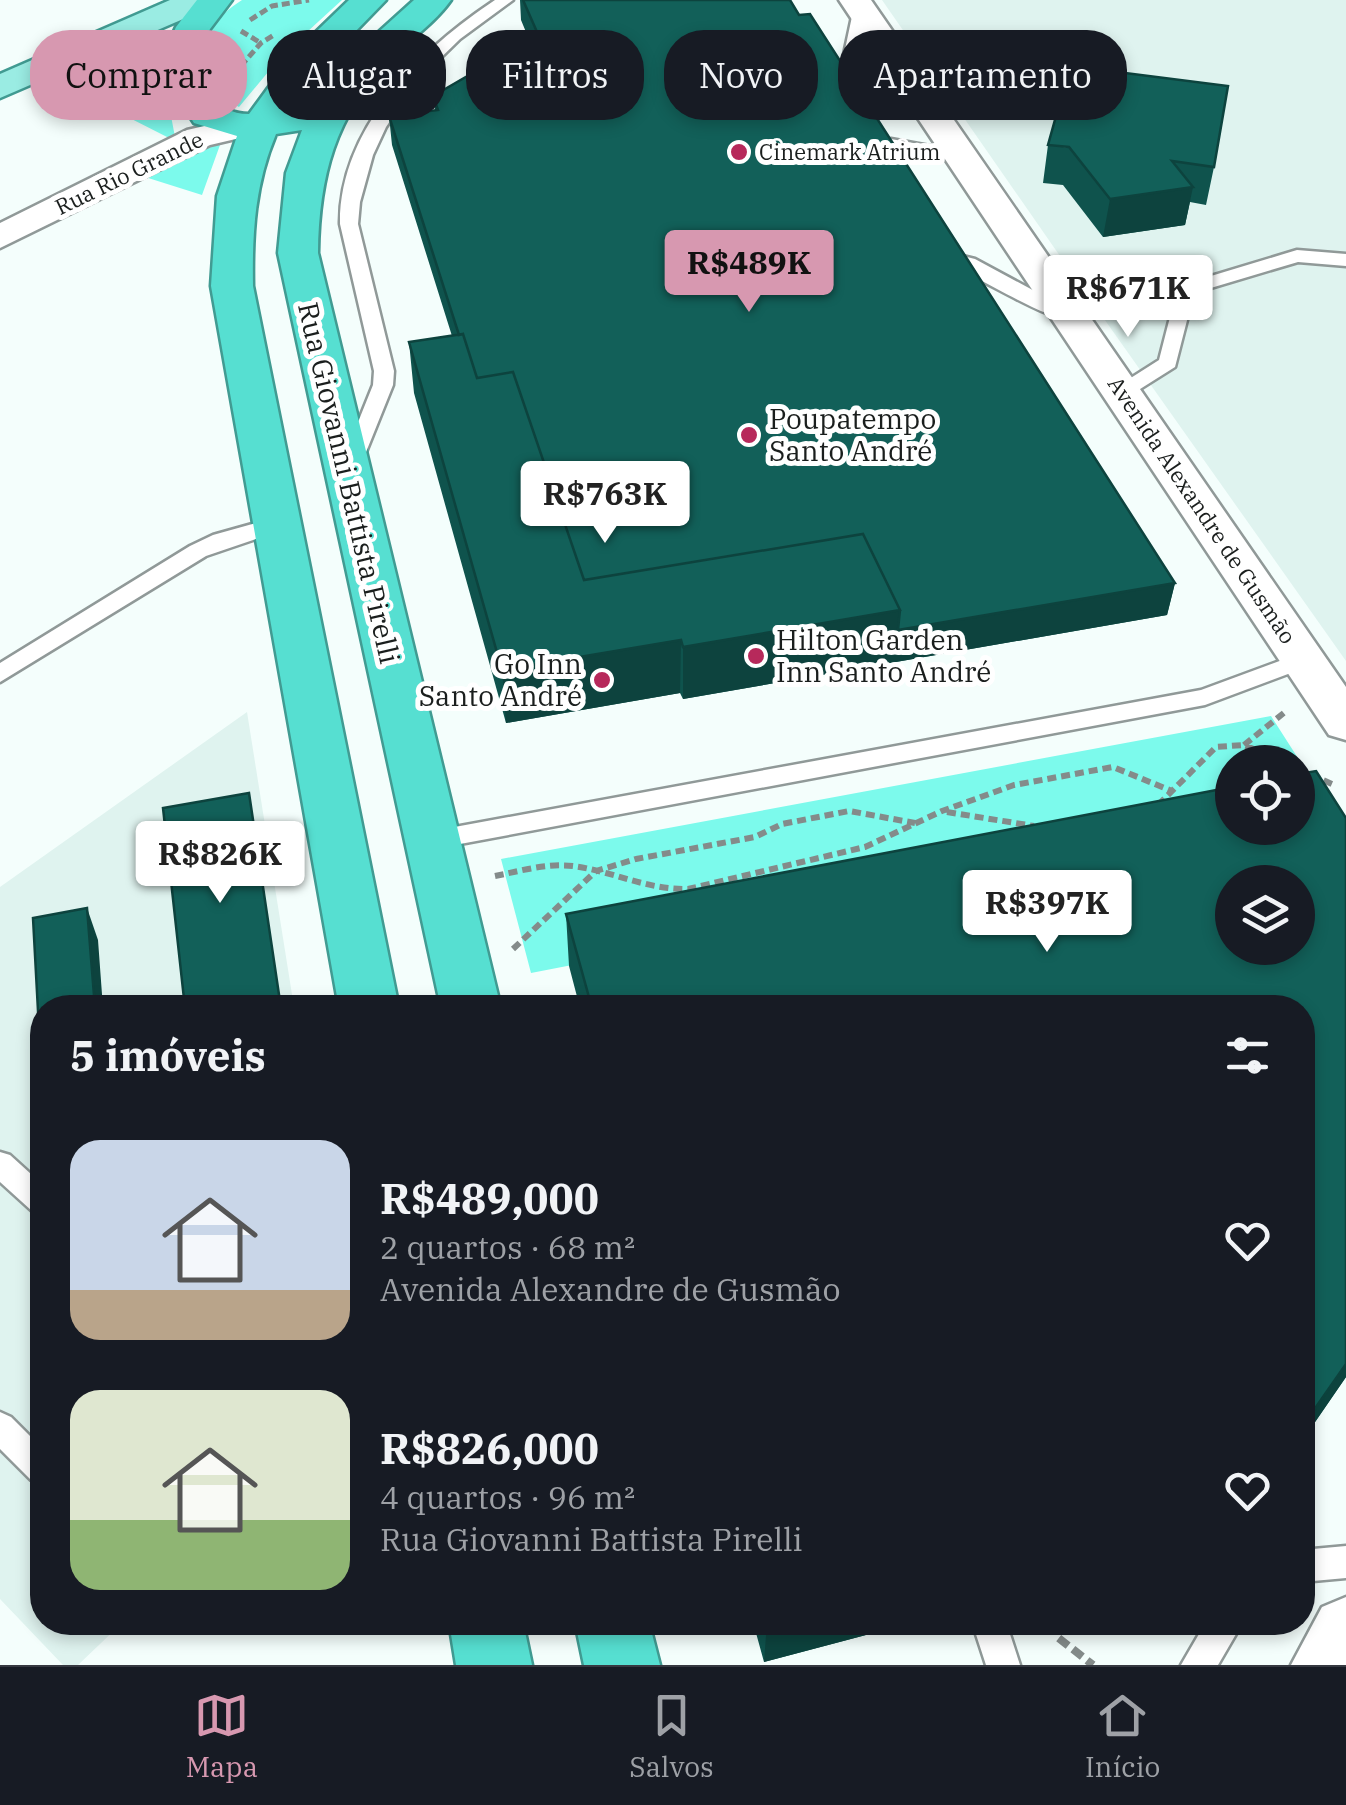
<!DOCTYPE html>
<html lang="pt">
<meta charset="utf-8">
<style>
:root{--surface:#171b24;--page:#242831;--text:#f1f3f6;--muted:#9ea1a6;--line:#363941;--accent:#d798b0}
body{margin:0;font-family:"IBM Plex Serif",serif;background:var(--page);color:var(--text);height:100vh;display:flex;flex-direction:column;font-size:38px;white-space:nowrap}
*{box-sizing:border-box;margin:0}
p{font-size:32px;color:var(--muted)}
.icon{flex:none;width:55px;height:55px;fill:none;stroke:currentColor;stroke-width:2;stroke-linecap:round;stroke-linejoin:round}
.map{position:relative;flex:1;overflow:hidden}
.drawer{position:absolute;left:30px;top:995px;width:1285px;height:640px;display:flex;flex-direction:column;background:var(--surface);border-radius:40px;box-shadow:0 5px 15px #0003}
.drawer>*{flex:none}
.top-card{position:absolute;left:30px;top:30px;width:1288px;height:90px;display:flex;gap:20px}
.fabs{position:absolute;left:1215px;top:745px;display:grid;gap:20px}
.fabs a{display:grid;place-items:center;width:100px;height:100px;border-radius:50%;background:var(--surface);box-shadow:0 5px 15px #0003;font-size:50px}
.price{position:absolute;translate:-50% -85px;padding:0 22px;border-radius:10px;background:#fff;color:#222;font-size:32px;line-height:65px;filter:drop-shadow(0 2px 5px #0008)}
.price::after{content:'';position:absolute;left:50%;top:60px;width:30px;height:22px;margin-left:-15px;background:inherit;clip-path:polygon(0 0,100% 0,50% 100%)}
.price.active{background:var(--accent);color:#111}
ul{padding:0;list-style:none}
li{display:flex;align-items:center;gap:30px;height:250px;padding:0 40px}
li span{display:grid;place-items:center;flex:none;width:280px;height:200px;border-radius:30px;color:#555}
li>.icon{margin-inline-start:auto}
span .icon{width:120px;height:120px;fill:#fffc;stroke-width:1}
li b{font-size:42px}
h2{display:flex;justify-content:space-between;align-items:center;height:120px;padding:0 40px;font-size:42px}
.pill{padding:0 35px;border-radius:40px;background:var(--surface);box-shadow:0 5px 15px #0003;font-size:35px;line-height:90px}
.pill.active{background:var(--accent);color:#111}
.tabs{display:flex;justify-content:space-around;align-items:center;height:140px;border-top:2px solid var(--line);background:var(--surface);font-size:28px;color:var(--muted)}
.tabs a{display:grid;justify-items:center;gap:5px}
.tabs .active{color:var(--accent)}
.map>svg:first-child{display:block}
.built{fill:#dff3ef}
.green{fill:#7cfaec}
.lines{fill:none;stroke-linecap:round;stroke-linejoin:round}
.lane-casing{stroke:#909998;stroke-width:5}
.street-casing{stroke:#909998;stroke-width:5}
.primary-casing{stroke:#419b92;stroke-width:5}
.highway-casing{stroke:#419b92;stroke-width:5}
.path-far2{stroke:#848b8a;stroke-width:5;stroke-dasharray:8 4;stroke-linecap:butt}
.path-far1{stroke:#848b8a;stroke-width:6;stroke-dasharray:9 5;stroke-linecap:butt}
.path{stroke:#848b8a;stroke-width:8;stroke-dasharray:12 6;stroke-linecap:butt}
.lane{fill:#fff;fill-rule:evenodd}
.street{fill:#fff;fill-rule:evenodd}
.primary{fill:#9aece3;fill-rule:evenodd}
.highway{fill:#56dfd1;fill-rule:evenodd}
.wall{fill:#0f534d}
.shaded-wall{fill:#0d433e}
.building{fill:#126059;stroke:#0d433e;stroke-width:2.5;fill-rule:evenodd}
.poi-dot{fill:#b7295b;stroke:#fff;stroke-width:4}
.labels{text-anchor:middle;stroke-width:10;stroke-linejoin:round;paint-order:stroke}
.far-poi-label{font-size:22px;fill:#1a1e1d;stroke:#fff;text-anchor:start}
.far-street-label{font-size:22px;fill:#1a1e1d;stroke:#fff}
.poi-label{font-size:28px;fill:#1a1e1d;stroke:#fff;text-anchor:start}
.street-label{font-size:28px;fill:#1a1e1d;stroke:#fff}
</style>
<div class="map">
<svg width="1346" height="1665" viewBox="0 0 1346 1665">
<rect width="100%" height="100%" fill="#f4fefc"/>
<!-- built -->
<path class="built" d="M882,0H1346V661L1078,282Z
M247,712L294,1007L42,1008V1622L122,1623L78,1665H63L0,1599V887Z"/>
<!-- green -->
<path class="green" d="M242,0H342L283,54L239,107C217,97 201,51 213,28C219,16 230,8 242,0Z
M129,50L150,53L161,63L175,137L171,139L106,106L152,84L93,56Z
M205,143L220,145L202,195L145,177Z
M1271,716L1335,816L1298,823V762H1232V828H1277L531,973L501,859Z"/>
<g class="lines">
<defs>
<path id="lane" d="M495,0H513L460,39L417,81L386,127L373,155L360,202L358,224L394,371L393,385L360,467L357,472H343L340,467L373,385L374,371L340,224C339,128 421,49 495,0Z
M862,2L870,7L856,75L839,87H827V79L840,73L854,7Z
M891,139L963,152L972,157L963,162L885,148L882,144Z
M1297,250L1346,254V266L1298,262L1194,293L1175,367L1129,396H1115V388L1159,360L1178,286Z
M943,251L975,259L1079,315L1076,319C1047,324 973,270 936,261V253Z
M277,517L288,524L285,529L206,556L0,682V663L190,546L213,535Z
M1304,652L1312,655L1316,660L1312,665L1205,705L433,849L424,847L420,840L424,833L433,831L1201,690Z
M0,1152L10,1155L42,1184V1214L32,1211L0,1182Z
M0,1412L11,1417L42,1448V1484L31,1480L0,1449Z
M1346,1546V1578L1302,1582V1550Z
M972,1622H1006L1020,1665H986Z
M1206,1622H1243L1218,1665H1181Z"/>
<path id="street" d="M839,0H871L1346,687V740L1329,735Z
M262,113L274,116L279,123L274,130L210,145L0,248V223L187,130Z
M1346,1597V1665H1291L1322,1607Z"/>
<path id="primary" d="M170,0H216L211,7L0,98V74Z"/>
<path id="highway" d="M197,0H232L210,29L200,54C209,85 212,114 249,114L293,54L349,0H386L318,70L289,110L310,114L363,46L414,0H451C435,23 409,40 389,60C335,116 319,177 318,253L501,1008H441L278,253L286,173L302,130L276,134C255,184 252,232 253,286L399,1008H339L211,286L217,196L237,136L194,123L179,100L164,54L176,27Z
M449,1622H523L532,1665H456Z
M575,1622H649L660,1665H584Z"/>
</defs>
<!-- lane casing -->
<use href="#lane" class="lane-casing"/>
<!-- street casing -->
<use href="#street" class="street-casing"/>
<!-- primary casing -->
<use href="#primary" class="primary-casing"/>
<!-- highway casing -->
<use href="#highway" class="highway-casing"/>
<!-- path-far2 -->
<path class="path-far2" d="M250,20L272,6L309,0
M241,31L261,43
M233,75L261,43L274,35"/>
<!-- path-far1 -->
<path class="path-far1" d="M1244,745L1285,712
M1298,769L1332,784
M1158,805L1216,747L1244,745L1283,762
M947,812L1034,826
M495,876C520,871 547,863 573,866C612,871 647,890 688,889L865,847L942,811L1014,785L1113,767L1172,791
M513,949L596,871L636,859L755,837L782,824L849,811L915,823"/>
<!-- path -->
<path class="path" d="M1052,1622L1056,1636L1093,1665"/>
<!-- lane -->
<use href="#lane" class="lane"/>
<!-- street -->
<use href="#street" class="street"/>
<!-- primary -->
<use href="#primary" class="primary"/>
<!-- highway -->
<use href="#highway" class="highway"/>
</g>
<!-- wall -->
<path class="wall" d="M520,0H790L1175,583L1167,615L683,699L680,693L506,723L414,393L409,342L452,336L392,145L389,116L435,110L433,96L533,49L521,20Z
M1048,145L1214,167L1206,205L1190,202L1185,225L1103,237L1063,185L1043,183Z
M1346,818V1377L1302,1441V1008H580L569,966L566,914Z
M753,1622H915L764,1662Z"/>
<!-- shaded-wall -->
<path class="shaded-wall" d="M1193,187L1185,225L1103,237L1110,199Z
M1175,583L1167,615L683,699V647L900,610Z
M681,640L680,693L506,723L502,670Z
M87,908L98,940L103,1008H95Z
M1346,1364V1377L1302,1441V1427Z
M767,1622H915L764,1662Z
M968,1622H990L967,1628Z"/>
<!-- building -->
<path class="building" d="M523,0H790L799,15L810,14L1175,583L898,630L900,610L863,534L584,580L513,372L477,378L463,334L459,335L389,116L438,110L433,96L509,52L544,48Z
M1070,66L1228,86L1214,167L1172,161L1193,187L1110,199L1069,147L1048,145Z
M463,334L477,378L513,372L584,580L863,534L900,610L683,647L681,640L502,670L409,342Z
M1316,771L1346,818V1364L1302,1427V1008H592L566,914L1232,787V828H1298V774ZM1232,882H1298V948H1232Z
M249,793L281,1008H185L163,808Z
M87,908L95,1008H42V1048H40L33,918Z"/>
<!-- markers -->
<g class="poi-dot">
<circle cx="739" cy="152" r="10"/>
<circle cx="749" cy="435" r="10"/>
<circle cx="756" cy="656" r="10"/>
<circle cx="602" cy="680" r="10"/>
</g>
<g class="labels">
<!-- far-poi labels -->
<g class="far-poi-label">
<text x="759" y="160">Cinemark Atrium</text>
</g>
<!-- far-street labels -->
<g class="far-street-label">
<text transform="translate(129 173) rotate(-26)" y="8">Rua Rio Grande</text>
<text transform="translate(1202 510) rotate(56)" y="8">Avenida Alexandre de Gusmão</text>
</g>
<!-- poi labels -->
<g class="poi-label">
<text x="769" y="429">Poupatempo<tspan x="769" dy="32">Santo André</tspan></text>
<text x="776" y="650">Hilton Garden<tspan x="776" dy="32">Inn Santo André</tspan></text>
<text x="582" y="674" text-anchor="end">Go Inn<tspan x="582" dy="32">Santo André</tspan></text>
</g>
<!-- street labels -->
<g class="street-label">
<text transform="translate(349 483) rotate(77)" y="10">Rua Giovanni Battista Pirelli</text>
</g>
</g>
</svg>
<div class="fabs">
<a><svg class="icon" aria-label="locate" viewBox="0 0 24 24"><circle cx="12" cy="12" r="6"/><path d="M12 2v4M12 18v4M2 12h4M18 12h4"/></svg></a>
<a><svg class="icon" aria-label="layers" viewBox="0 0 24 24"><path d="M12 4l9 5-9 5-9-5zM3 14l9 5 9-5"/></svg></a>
</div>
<b class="price active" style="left:749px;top:315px">R$489K</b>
<b class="price" style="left:1128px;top:340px">R$671K</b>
<b class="price" style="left:605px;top:546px">R$763K</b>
<b class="price" style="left:220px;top:906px">R$826K</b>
<b class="price" style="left:1047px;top:955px">R$397K</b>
<div class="top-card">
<a class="pill active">Comprar</a>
<a class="pill">Alugar</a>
<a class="pill">Filtros</a>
<a class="pill">Novo</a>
<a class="pill">Apartamento</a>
</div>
<section class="drawer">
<h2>5 imóveis<svg class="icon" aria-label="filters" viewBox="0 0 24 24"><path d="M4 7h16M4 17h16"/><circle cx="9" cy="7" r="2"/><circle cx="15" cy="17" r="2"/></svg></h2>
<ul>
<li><span style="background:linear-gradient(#c9d6e8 75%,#b9a48a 0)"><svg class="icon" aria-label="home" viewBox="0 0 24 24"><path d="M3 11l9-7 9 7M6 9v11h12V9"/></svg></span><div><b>R$489,000</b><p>2 quartos · 68 m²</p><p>Avenida Alexandre de Gusmão</p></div><svg class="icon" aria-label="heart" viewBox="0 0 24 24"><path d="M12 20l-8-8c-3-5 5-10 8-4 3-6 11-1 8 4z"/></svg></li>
<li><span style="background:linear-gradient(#dfe7d0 65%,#8fb573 0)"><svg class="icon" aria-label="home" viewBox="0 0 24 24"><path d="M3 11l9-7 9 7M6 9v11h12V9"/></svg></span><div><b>R$826,000</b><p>4 quartos · 96 m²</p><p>Rua Giovanni Battista Pirelli</p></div><svg class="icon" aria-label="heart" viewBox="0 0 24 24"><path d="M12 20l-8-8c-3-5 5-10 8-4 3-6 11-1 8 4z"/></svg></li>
</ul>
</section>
</div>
<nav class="tabs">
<a class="active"><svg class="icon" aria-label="map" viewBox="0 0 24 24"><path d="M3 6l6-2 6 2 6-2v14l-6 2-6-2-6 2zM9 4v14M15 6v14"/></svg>Mapa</a>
<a><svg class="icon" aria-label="saved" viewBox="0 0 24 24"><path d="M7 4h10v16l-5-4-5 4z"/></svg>Salvos</a>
<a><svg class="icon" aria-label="home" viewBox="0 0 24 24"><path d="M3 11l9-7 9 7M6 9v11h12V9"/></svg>Início</a>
</nav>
